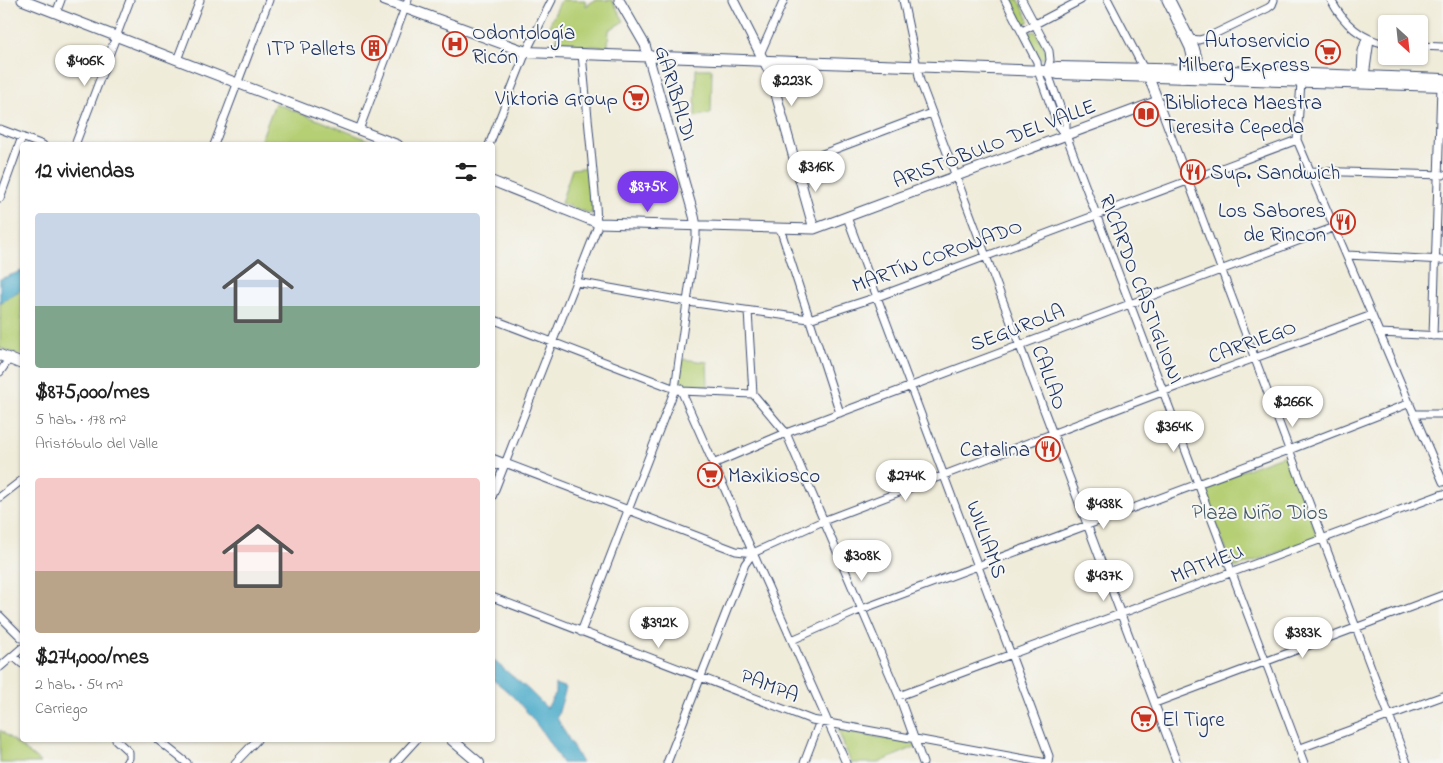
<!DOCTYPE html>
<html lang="es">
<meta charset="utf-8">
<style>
:root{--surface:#fff;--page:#f2f2f2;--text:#222;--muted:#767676;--accent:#7c3aed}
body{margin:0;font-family:"Indie Flower",sans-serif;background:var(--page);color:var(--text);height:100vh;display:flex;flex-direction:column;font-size:19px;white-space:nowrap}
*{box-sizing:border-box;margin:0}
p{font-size:16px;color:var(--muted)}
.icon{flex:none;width:28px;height:28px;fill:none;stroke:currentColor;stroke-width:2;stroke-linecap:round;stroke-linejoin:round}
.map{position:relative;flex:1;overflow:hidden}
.drawer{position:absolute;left:20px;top:142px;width:475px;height:600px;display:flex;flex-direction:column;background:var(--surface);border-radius:5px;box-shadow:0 1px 4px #0004}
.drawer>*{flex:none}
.needle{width:32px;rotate:153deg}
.controls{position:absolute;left:1378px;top:15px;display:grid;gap:10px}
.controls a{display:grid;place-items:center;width:50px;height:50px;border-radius:5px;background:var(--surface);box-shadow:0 1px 4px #0004;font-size:25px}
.price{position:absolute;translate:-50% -42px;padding:0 11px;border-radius:18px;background:#fff;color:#222;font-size:16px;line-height:32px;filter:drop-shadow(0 1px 2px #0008)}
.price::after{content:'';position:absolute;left:50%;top:30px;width:15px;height:11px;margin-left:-8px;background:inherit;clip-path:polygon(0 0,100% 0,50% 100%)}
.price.selected{background:var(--accent);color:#fff}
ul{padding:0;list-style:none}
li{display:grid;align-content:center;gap:10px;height:265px;padding:0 15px}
li span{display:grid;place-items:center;height:155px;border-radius:5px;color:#555}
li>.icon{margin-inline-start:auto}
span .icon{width:90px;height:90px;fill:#fffc;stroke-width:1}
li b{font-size:21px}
h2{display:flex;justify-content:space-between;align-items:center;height:60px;padding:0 15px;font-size:21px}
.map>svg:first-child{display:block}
.green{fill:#b5cf75;stroke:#687f6a}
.water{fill:#4aaac9;stroke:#326c94}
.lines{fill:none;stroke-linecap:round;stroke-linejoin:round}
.minor-casing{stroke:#3b4b71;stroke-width:9}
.tertiary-casing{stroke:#3b4b71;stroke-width:11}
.secondary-casing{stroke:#3b4b71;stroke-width:12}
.minor{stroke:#fff;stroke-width:7}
.tertiary{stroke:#fff;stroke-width:9}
.secondary{stroke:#fff;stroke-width:10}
.labels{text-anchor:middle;stroke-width:4;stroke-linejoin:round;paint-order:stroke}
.poi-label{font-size:21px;fill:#1b2f5e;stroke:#f6f6f2;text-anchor:start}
.street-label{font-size:21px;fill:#1b2f5e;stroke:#f6f6f2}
.park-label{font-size:21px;fill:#425764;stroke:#f6f6f2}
</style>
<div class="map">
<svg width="1443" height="763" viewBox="0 0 1443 763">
<rect width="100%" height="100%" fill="#f6f6f2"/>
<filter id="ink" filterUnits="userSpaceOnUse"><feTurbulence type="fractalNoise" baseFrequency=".02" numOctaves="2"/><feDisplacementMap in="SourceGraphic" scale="10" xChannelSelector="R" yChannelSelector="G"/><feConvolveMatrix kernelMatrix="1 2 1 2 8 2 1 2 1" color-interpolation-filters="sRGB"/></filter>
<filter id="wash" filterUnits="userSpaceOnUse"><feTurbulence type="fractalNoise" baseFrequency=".0096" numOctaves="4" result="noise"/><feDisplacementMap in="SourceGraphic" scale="20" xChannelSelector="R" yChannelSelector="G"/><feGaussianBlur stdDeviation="1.12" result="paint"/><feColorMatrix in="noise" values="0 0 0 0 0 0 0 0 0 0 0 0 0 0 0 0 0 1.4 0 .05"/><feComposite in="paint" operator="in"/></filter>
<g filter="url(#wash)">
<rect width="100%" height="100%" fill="#f0ecda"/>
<!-- green -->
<path class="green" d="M561,0H585L586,6L595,0H612L624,21L609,30L608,47L556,44L557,32L548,28Z
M1008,0H1019L1029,20L1027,23L1024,24L1020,22Z
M1033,31L1036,32L1047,52V57L1042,59C1035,55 1028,41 1029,33Z
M696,69H712L711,113L695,117Z
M275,103L381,145H259Z
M589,167L593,211L591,214L561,203L572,169Z
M22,289V356L0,348V303Z
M681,359L707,362L708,387C679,386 677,389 681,359Z
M1282,456L1286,457L1288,459L1316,532V537L1312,540L1238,567H1233L1203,492V487L1206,484Z
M0,730L41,763H0Z
M838,730L916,744L917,746L878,763H851Z"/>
<!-- water -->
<path class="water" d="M22,271V289L0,303V279Z
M493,660L529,690L547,708L555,694V684L566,688L557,718L582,763H562C544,733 522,700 493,680Z"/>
</g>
<g filter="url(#ink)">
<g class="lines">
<defs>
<path id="minor" d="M903,0L920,81L1177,763
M1005,0L1037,62L1038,71L1058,126L1066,135L1304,763
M1022,0L1049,51L1050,60L1047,71L1066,123V135
M1108,0L1145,71
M1166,0L1189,48L1193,65
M1171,0L1195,47L1200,65
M1331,0C1343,23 1361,39 1386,44
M56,13L61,0
M1022,31L1081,0
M1185,38L1199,40L1206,38L1268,8L1272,5L1274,0
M1419,46L1443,47
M761,52L784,0
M177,60L200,0
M1361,76L1362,51L1366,38
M1365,76L1370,40
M1301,82L1297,140L1443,482
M1158,101L1407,763
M0,129L43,145
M359,130L408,0
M75,145L130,0
M214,145L269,0
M489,145L526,52L552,0
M796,164L931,113
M1311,171L1443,175
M0,198L22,137
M847,217L1049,756L1048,763
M780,228L840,413
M1347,255L1443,260
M576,282L688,302L809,319L877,297L1297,140
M748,311L753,394
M492,319L675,389L681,391L753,394L786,433L899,696L923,763
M1379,333L1443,336
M1433,336L1441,86
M0,372L10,358
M680,388L846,763
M1414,414H1443
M492,458L736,551L753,553
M713,464L786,433L1335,227
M492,466L506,463
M0,497L22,480
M492,497L597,228L596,204L582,54
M492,597L812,720L1047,763
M0,616L22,638
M581,632L675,389L696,237V226
M792,640L862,609L1289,450L1410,403
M13,656L22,664
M0,667L22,648
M899,696L1443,494
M1155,703L1443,595
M116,740L129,752V758L126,763
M158,740L187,763
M1298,749L1443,696
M235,763L257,740
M395,763L416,740
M667,763L745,564L753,553L823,521L1162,392L1372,315
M804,763L820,721"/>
<path id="tertiary" d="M22,0L398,145
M619,0L645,45L694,216L696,226
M733,0L770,73L814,229
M492,181L598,223L814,229L1158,101L1149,78"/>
<path id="secondary" d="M384,0L526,52L1047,71L1058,74L1443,86
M1052,69L1057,67L1201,70L1443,79
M0,355L22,364
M452,740L479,763"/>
</defs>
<!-- minor casing -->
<use href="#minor" class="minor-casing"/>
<!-- tertiary casing -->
<use href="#tertiary" class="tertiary-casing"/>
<!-- secondary casing -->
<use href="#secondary" class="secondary-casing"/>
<!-- minor -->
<use href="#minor" class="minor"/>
<!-- tertiary -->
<use href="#tertiary" class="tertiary"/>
<!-- secondary -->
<use href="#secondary" class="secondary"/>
</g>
</g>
<!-- icons -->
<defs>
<symbol id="hospital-ring" viewBox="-11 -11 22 22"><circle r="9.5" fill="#f6f6f2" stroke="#c8321e" stroke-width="1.5"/><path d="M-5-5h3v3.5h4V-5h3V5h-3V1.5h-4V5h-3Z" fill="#c8321e"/></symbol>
<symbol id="building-ring" viewBox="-11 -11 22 22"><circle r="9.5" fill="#f6f6f2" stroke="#c8321e" stroke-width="1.5"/><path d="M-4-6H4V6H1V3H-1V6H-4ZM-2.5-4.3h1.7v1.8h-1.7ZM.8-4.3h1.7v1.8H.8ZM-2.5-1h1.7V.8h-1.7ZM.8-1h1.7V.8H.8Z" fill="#c8321e"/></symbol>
<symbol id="supermarket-ring" viewBox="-11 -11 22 22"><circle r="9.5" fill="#f6f6f2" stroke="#c8321e" stroke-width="1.5"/><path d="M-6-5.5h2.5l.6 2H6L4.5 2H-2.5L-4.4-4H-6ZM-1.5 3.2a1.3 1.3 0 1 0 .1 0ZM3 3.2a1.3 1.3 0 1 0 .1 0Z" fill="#c8321e"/></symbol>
<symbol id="library-ring" viewBox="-11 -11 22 22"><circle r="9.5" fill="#f6f6f2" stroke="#c8321e" stroke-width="1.5"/><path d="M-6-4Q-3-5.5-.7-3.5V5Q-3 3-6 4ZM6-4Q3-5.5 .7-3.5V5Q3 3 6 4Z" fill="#c8321e"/></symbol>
<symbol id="restaurant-ring" viewBox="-11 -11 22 22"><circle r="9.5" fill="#f6f6f2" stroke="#c8321e" stroke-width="1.5"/><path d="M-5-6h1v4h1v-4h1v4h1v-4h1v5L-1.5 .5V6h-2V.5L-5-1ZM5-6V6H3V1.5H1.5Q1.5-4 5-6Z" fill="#c8321e"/></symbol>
</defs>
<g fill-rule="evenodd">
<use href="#hospital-ring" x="441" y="30" width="28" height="28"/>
<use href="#building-ring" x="360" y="34" width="28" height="28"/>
<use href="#supermarket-ring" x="1314" y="38" width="28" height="28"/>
<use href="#supermarket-ring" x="622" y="84" width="28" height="28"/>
<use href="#library-ring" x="1132" y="100" width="28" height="28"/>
<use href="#restaurant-ring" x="1179" y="158" width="28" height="28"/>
<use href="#restaurant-ring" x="1329" y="208" width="28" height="28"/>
<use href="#restaurant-ring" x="1034" y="435" width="28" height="28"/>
<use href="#supermarket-ring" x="696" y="461" width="28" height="28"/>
<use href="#supermarket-ring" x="1130" y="705" width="28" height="28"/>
</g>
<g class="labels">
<!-- poi labels -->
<g class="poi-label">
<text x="472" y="39">Odontología<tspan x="472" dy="24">Ricón</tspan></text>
<text x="1310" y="47" text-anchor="end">Autoservicio<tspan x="1310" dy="24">Milberg Express</tspan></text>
<text x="356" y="55" text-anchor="end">ITP Pallets</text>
<text x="618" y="105" text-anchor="end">Viktoria Group</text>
<text x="1164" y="109">Biblioteca Maestra<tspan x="1164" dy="24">Teresita Cepeda</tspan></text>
<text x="1210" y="179">Sup. Sandwich</text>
<text x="1326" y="217" text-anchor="end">Los Sabores<tspan x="1326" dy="24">de Rincon</tspan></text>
<text x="1030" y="456" text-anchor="end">Catalina</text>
<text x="728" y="482">Maxikiosco</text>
<text x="1162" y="726">El Tigre</text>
</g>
<!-- street labels -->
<g class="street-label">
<text transform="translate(676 93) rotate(73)" y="7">GARIBALDI</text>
<text transform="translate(994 143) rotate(-21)" y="7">ARISTÓBULO DEL VALLE</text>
<text transform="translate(937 255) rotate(-20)" y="7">MARTÍN CORONADO</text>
<text transform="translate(1142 289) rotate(69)" y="7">RICARDO CASTIGLIONI</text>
<text transform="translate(1017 327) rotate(-21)" y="7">SEGUROLA</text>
<text transform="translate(1252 341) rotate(-20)" y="7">CARRIEGO</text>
<text transform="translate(1050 377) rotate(70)" y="7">CALLAO</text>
<text transform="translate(987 539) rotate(70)" y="7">WILLIAMS</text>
<text transform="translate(1207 563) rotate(-21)" y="7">MATHEU</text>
<text transform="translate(770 685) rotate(21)" y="7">PAMPA</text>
</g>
<!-- park labels -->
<g class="park-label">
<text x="1260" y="519">Plaza Niño Dios</text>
</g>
</g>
</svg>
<div class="controls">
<a><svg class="needle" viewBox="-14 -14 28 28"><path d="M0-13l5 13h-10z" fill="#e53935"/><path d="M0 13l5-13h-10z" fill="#767676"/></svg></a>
</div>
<b class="price" style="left:85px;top:87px">$406K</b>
<b class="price" style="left:792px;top:107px">$223K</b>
<b class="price" style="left:816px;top:193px">$316K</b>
<b class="price selected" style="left:648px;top:213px">$875K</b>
<b class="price" style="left:1293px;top:428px">$266K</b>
<b class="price" style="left:1174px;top:453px">$364K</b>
<b class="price" style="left:906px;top:502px">$274K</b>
<b class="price" style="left:1104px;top:530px">$438K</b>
<b class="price" style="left:862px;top:582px">$308K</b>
<b class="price" style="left:1104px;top:602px">$437K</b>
<b class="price" style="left:659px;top:649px">$392K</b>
<b class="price" style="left:1303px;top:659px">$383K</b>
<section class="drawer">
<h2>12 viviendas<svg class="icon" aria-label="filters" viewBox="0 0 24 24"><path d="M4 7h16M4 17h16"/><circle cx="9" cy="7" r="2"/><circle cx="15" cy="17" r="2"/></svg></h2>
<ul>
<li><span style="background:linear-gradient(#c9d6e8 60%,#7fa58c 0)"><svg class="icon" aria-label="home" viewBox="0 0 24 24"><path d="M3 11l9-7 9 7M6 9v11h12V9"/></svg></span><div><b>$875,000/mes</b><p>5 hab. · 178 m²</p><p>Aristóbulo del Valle</p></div></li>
<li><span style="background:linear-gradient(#f6c9c9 60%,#b9a48a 0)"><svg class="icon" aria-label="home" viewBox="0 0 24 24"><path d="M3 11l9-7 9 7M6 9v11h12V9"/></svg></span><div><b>$274,000/mes</b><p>2 hab. · 54 m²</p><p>Carriego</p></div></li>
</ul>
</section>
</div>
